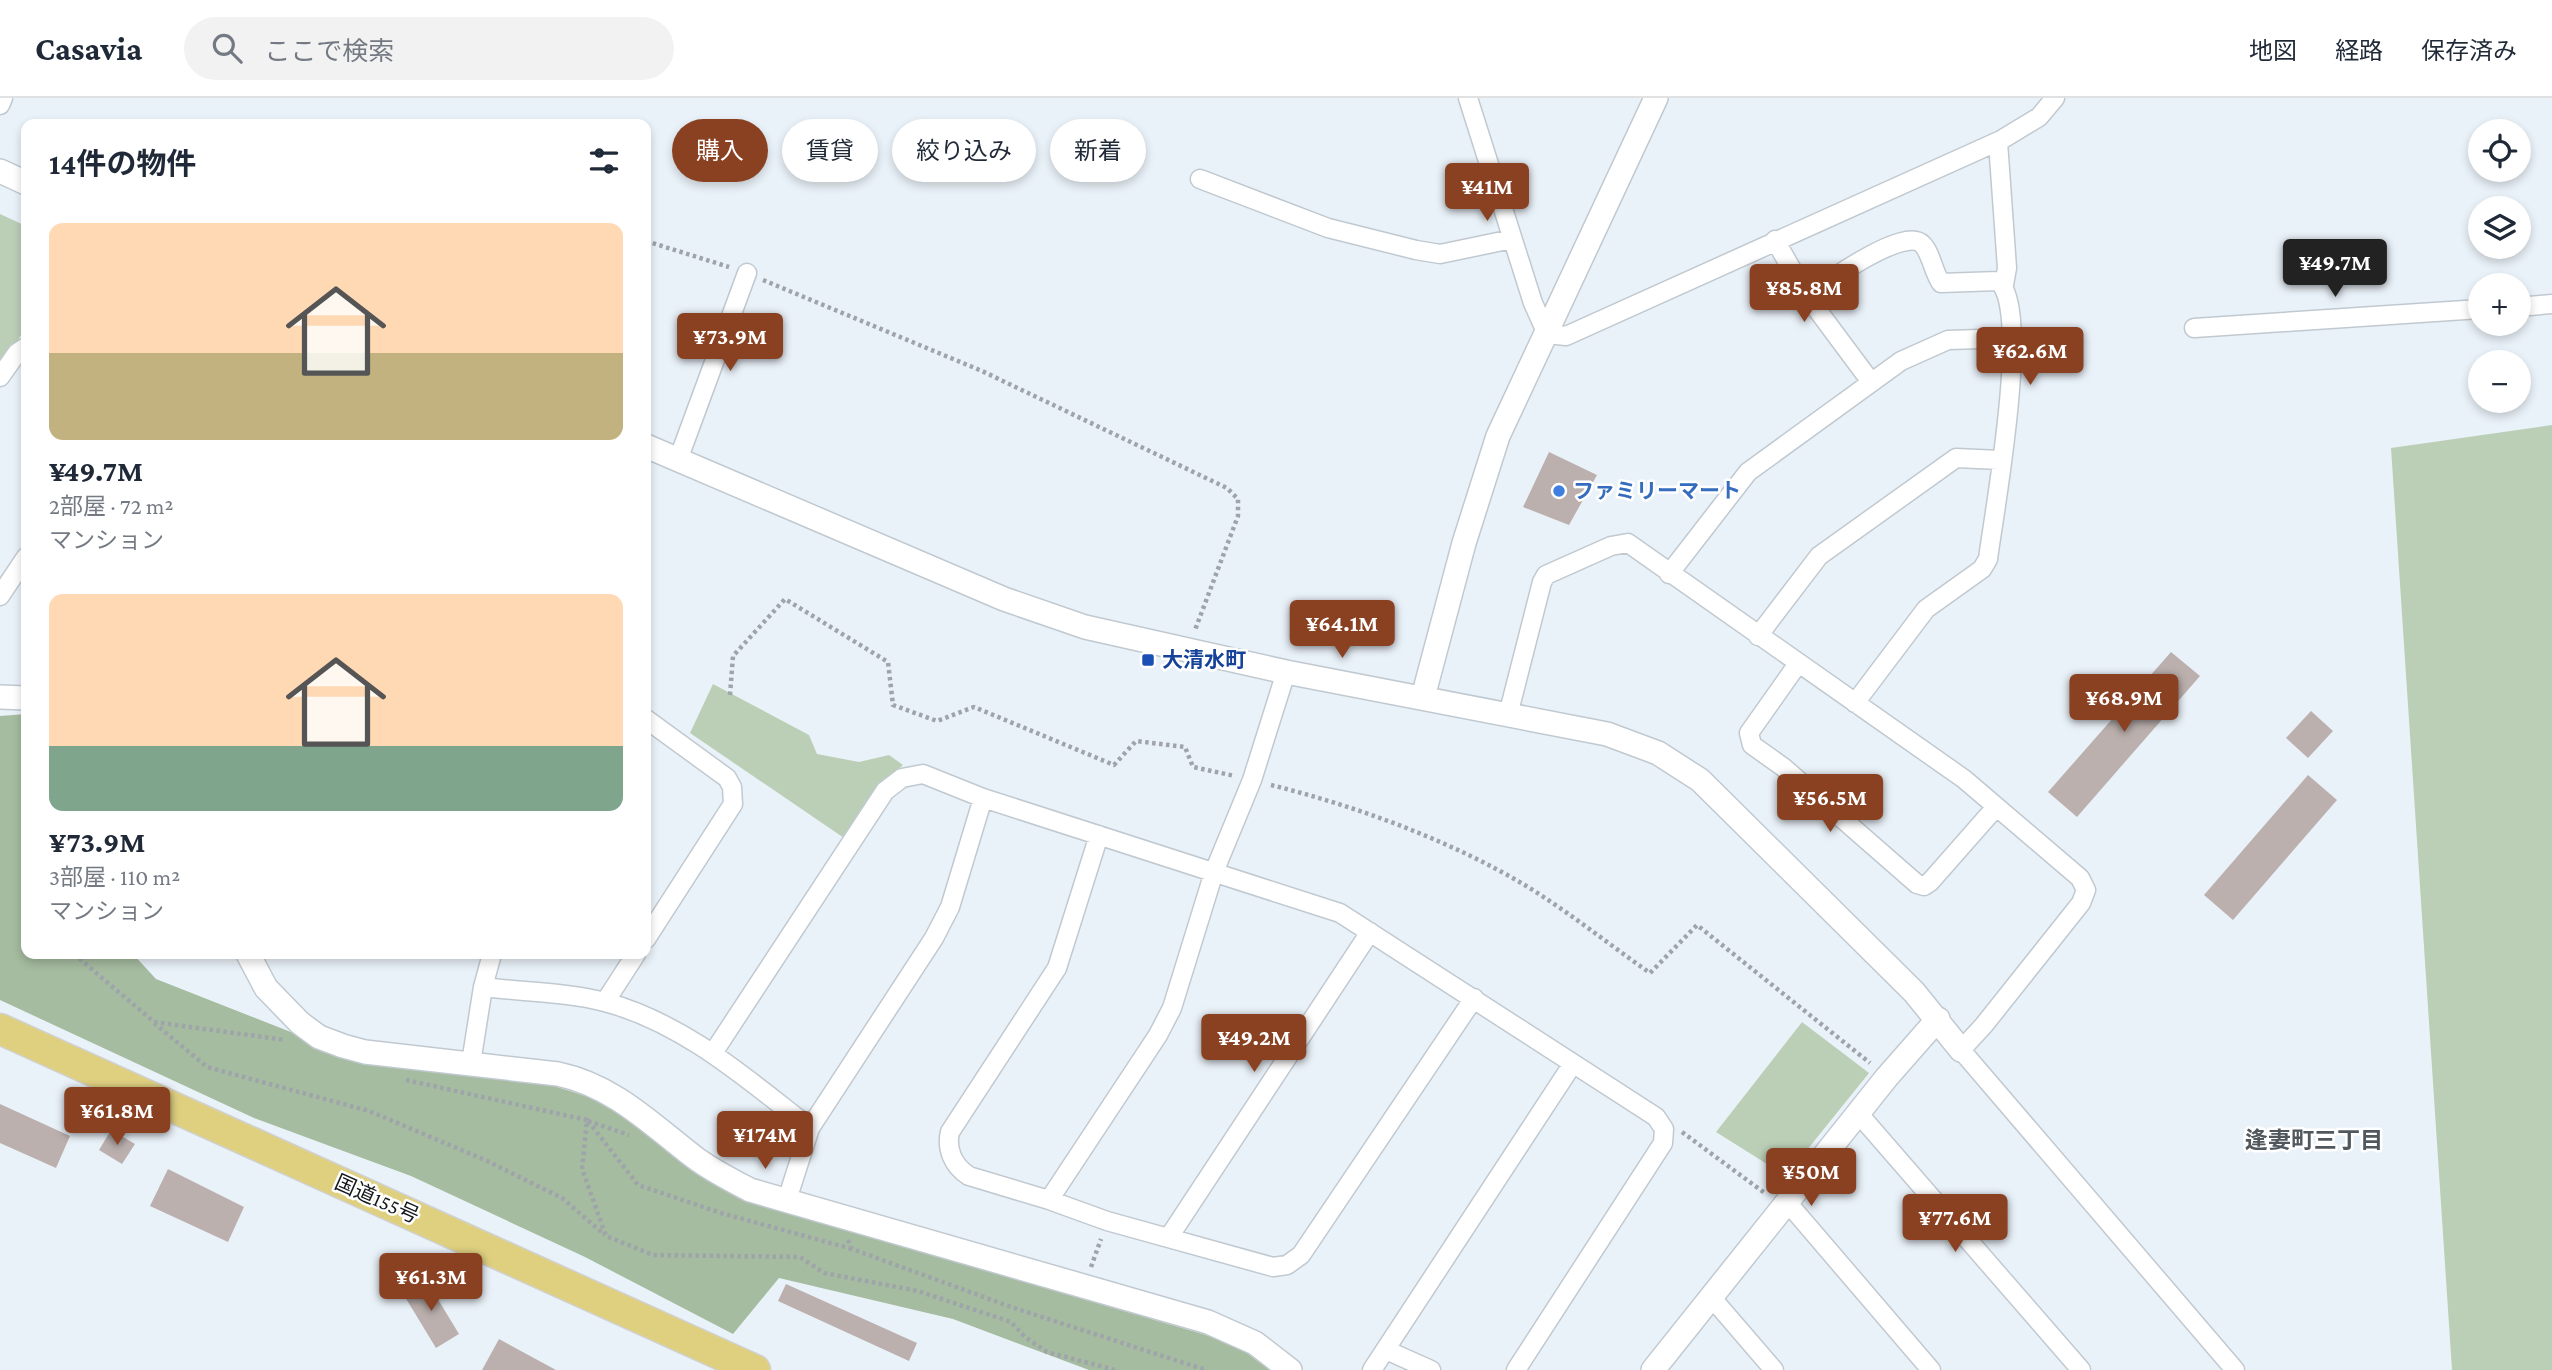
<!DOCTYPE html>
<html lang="ja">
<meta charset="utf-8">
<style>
:root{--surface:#fff;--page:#f2f2f3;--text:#1f2937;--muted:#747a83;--line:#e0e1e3;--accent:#894122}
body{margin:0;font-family:"Crimson Pro","Noto Sans JP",serif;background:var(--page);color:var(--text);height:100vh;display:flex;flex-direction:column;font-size:26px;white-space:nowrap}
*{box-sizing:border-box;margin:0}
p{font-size:23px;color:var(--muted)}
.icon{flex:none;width:38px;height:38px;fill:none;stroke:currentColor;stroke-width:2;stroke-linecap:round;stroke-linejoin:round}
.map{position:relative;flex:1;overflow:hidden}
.drawer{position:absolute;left:21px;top:21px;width:630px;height:840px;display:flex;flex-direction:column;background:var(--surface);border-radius:14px;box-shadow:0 4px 10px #0003}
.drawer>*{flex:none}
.top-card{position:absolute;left:672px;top:21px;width:665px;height:63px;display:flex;gap:14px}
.tools{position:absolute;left:2468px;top:21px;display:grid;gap:14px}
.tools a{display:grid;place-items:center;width:63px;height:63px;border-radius:50%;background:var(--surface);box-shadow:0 4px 10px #0003;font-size:35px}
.price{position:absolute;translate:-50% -60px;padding:0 16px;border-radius:7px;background:var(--accent);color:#fff;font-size:23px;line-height:46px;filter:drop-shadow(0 2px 4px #0008)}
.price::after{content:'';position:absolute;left:50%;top:42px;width:21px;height:16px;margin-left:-10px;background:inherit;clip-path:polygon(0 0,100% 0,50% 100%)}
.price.on{background:#222;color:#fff}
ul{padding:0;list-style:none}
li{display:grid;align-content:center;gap:14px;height:371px;padding:0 28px}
li span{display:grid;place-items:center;height:217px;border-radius:14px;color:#555}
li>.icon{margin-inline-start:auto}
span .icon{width:126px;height:126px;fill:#fffc;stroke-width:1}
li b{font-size:30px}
h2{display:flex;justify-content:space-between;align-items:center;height:84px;padding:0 28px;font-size:30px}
.pill{padding:0 24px;border-radius:32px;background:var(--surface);box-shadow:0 4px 10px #0003;font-size:24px;line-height:63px}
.pill.on{background:var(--accent);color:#fff}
header{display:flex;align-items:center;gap:42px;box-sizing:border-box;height:98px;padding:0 35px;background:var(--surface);border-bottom:2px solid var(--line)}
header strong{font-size:33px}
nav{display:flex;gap:38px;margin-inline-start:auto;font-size:24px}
.search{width:490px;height:63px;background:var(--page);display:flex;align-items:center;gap:18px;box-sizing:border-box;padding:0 24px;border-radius:38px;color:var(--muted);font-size:26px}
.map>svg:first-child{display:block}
.green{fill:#bbcfb7}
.forest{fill:#a5bca0}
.building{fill:#bbb0ae}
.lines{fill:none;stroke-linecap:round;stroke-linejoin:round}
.minor-casing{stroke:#c1c9d0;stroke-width:21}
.tertiary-casing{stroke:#c1c9d0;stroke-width:26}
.trunk-casing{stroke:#d0d1d1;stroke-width:33}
.path{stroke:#9ea4a9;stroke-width:4.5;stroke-dasharray:3.5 3.5;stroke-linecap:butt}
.minor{stroke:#fff;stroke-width:18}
.tertiary{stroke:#fff;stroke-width:23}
.trunk{stroke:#dfd080;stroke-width:30}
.shop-dot{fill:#3f7fe0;stroke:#fff;stroke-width:2.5}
.transit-dot{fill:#1a4fb4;stroke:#fff;stroke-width:2.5}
.labels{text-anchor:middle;stroke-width:5;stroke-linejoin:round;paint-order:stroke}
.shop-label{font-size:21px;font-weight:bold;fill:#366cbe;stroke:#fff;text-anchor:start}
.transit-label{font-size:21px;font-weight:bold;fill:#164399;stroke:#fff;text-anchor:start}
.street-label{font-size:21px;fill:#15181a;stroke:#fff}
.neighbourhood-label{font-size:23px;font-weight:bold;fill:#51585d;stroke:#fff}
</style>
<header>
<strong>Casavia</strong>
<div class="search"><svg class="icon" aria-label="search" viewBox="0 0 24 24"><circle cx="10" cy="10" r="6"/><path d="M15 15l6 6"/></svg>ここで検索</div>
<nav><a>地図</a><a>経路</a><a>保存済み</a></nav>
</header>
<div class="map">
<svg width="2552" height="1272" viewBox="0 0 2552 1272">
<rect width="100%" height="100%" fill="#eaf2f9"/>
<!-- green -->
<path class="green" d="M0,116L26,128V230L0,268Z
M2552,327V1272H2452L2391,350Z
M713,586L809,637L817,656L859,664L889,657L903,667L880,688L844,740L690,635Z
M1802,924L1869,975L1786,1078L1716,1034Z"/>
<!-- forest -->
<path class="forest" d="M26,616V856H133L156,881L311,942L551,987L617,1008L718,1088L784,1114L1213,1239L1244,1253L1270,1272H1089L953,1221L779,1180L733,1236L585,1159L411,1078L254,1020L0,902V618Z"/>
<!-- building -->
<path class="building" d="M1549,354L1597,377L1569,427L1523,409Z
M2171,554L2200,578L2077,719L2048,694Z
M2311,613L2333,633L2308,660L2286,640Z
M2308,677L2337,702L2233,822L2204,797Z
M0,1006L70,1038L56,1070L0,1045Z
M111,1032L135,1046L122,1066L99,1052Z
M168,1071L244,1109L228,1144L150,1108Z
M425,1180L459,1236L436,1250L402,1194Z
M786,1186L917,1245L909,1263L778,1203Z
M499,1241L556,1272H482Z"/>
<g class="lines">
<defs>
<path id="minor" d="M1468,0L1533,205L1547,236L1566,238L2001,42L2039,19L2055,0
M0,7L3,0
M1998,44L2007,170L2004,187
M1200,81L1328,130L1416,152L1440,156L1512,141
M1775,142L1807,198L1871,284
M1807,198C1824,186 1904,128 1922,146C1931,154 1933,174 1941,185L1998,183C2032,210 1994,414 1988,461L1982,471L1926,511L1855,605
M2518,209L2552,206
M2194,230L2480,211
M0,279L17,255L26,249
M678,362L747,175
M1669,476L1748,374L1901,263L1948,242L2012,240
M0,498L26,459
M1758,538L1819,458L1956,360L2000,362
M1797,567L1749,635L1752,647L1783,669L1917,786L1924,788L1930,784L1996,709
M1508,617L1542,484L1546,477L1611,448L1628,445L1964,681L2080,780L2086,792L2081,805L1984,927L1961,952L2235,1272
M646,621L727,680L732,689L733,706L646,841
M1099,737L1057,870L950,1034C946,1051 953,1068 969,1078L1049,1102L1107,1123L1273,1169L1287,1167L1301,1157L1474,900
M483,889C522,894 567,894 605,904C684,925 747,981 810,1030L787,1102
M605,904L636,856
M713,955L885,693L902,680L923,676L983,700L1340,815L1656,1019L1664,1031L1663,1045L1516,1272
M471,965L483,889L492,856
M1858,1015L2081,1272
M810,1030L934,840L950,809L983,700
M1049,1102L1158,937L1172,910L1214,774L1252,682L1286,574
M1788,1105L1931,1272
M1169,1139L1370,834
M1712,1200L1774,1272
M1386,1252L1431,1272
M1372,1272L1572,967"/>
<path id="tertiary" d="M0,73L26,85
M646,348L1004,501L1085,529L1286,574L1607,636L1658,655L1700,682L1914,894L1961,952
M0,599L26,600
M1423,599L1464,445L1498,338L1656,0
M248,856L266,890L300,925L319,939L343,948L365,954L558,976C614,988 651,1026 694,1059C711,1072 731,1082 750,1092L1208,1224L1255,1245L1290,1272
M1653,1272L1887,979L1938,921"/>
<path id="trunk" d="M0,931L755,1272"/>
</defs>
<!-- minor casing -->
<use href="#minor" class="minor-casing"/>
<!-- tertiary casing -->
<use href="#tertiary" class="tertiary-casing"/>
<!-- trunk casing -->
<use href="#trunk" class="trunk-casing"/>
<!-- path -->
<path class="path" d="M646,143L729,169
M763,182L982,273L1227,390L1238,401V418L1195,532
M730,597L733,558L785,501L888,564L893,607L937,623L974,609L1114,667L1136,643L1185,649L1193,669L1235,678
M1271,687C1356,708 1452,743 1528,789C1570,815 1610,847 1650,875L1697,827L1870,965
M74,856L154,924L285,942
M154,925L207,969L369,1013L485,1062L562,1100L605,1137
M406,982L587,1022L582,1071L606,1138L653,1157L800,1159L824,1175L918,1193L1011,1224L1025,1239L1047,1254L1115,1272
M588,1023L638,1087L721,1115L852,1151
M588,1023L629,1037
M1682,1034L1766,1096
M848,1142L852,1151L1014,1210L1206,1272
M1091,1169L1101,1141"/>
<!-- minor -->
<use href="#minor" class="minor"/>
<!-- tertiary -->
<use href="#tertiary" class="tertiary"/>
<!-- trunk -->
<use href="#trunk" class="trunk"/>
</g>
<!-- markers -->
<circle class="shop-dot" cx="1559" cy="393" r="7"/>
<rect class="transit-dot" x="1141" y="555" width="14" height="14" rx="3.5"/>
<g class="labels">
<!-- shop labels -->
<g class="shop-label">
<text x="1573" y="400">ファミリーマート</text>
</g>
<!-- transit labels -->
<g class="transit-label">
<text x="1162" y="569">大清水町</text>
</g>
<!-- street labels -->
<g class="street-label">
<text transform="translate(377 1101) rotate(24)" y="7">国道155号</text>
</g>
<!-- neighbourhood labels -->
<g class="neighbourhood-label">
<text x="2314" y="1050">逢妻町三丁目</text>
</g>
</g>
</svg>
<div class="tools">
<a><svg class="icon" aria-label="locate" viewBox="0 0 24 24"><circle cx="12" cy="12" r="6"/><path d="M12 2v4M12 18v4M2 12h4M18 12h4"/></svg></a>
<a><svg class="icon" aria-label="layers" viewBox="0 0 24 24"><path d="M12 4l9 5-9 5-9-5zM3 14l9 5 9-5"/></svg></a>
<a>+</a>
<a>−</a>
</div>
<b class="price" style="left:1487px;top:125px">¥41M</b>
<b class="price on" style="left:2335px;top:201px">¥49.7M</b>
<b class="price" style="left:1804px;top:226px">¥85.8M</b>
<b class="price" style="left:730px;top:275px">¥73.9M</b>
<b class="price" style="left:2030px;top:289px">¥62.6M</b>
<b class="price" style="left:1342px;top:562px">¥64.1M</b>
<b class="price" style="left:2124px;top:636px">¥68.9M</b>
<b class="price" style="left:1830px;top:736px">¥56.5M</b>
<b class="price" style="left:1254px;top:976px">¥49.2M</b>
<b class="price" style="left:117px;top:1049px">¥61.8M</b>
<b class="price" style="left:765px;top:1073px">¥174M</b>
<b class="price" style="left:1811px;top:1110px">¥50M</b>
<b class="price" style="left:1955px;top:1156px">¥77.6M</b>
<b class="price" style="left:431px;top:1215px">¥61.3M</b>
<div class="top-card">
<a class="pill on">購入</a>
<a class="pill">賃貸</a>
<a class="pill">絞り込み</a>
<a class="pill">新着</a>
</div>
<section class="drawer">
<h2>14件の物件<svg class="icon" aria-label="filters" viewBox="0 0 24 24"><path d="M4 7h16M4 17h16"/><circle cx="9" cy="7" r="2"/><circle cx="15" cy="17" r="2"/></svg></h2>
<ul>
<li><span style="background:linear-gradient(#ffd9b3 60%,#c2b280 0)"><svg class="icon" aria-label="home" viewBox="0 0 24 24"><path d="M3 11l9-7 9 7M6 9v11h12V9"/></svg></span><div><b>¥49.7M</b><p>2部屋 · 72 m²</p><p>マンション</p></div></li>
<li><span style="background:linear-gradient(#ffd9b3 70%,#7fa58c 0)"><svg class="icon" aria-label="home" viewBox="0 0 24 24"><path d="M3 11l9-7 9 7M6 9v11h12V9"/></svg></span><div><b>¥73.9M</b><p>3部屋 · 110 m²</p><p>マンション</p></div></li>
</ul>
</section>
</div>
